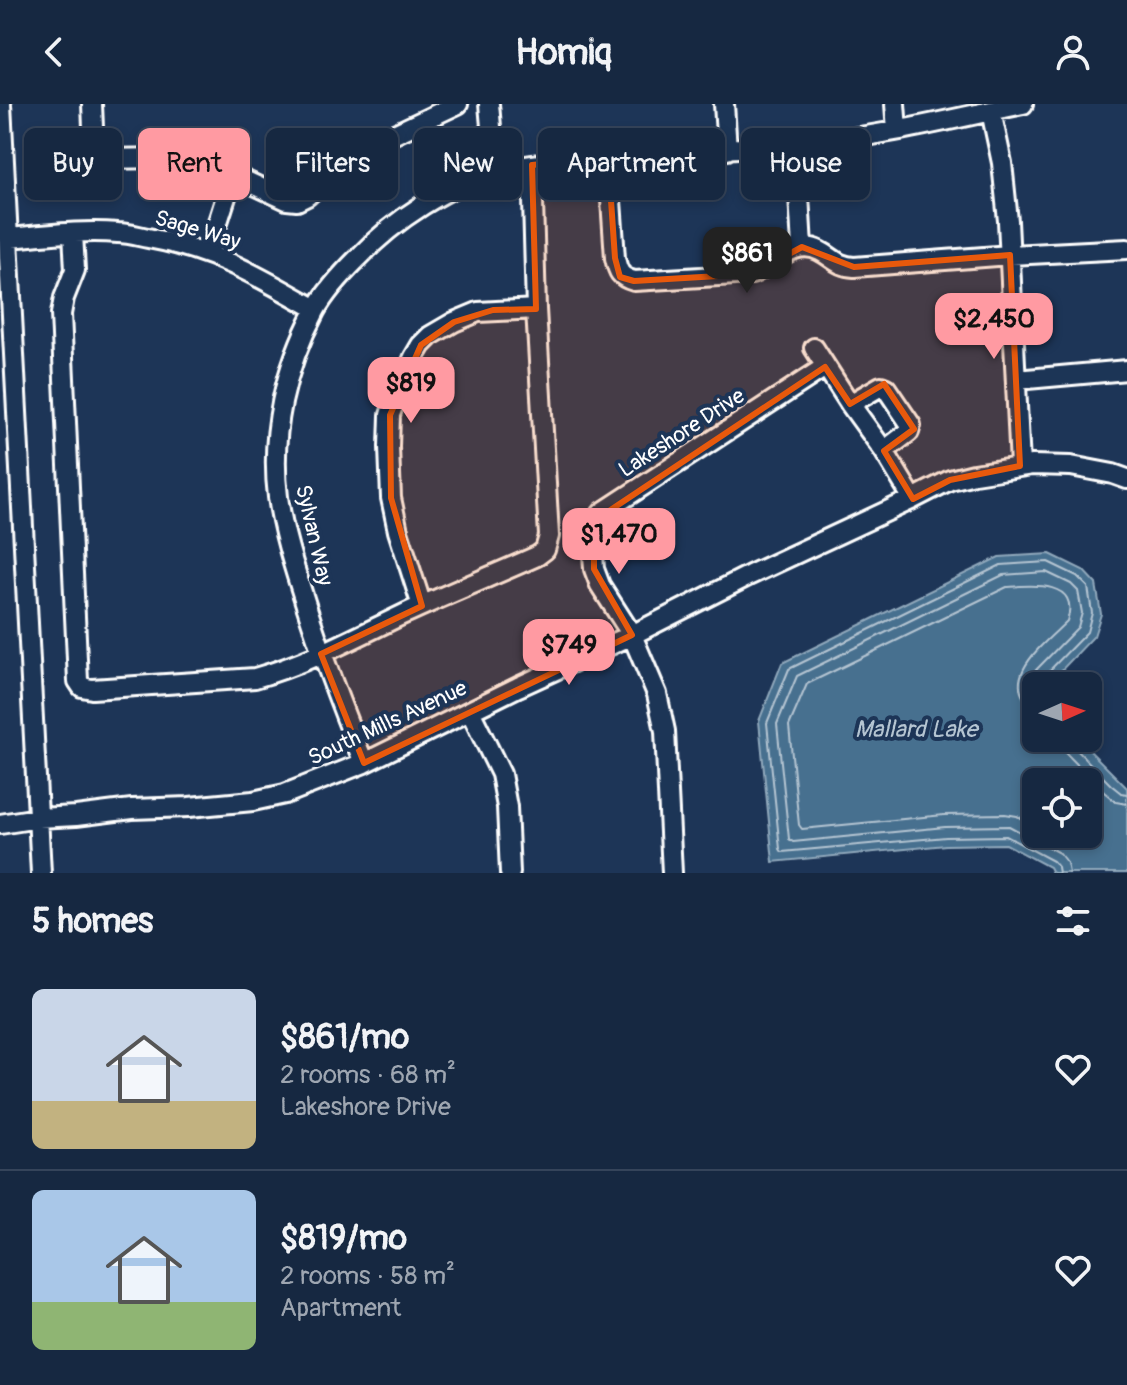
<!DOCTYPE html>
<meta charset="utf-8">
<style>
:root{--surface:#162841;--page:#1f3048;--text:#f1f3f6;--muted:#9ea6b1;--line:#35445a;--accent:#ff9aa2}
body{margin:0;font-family:Pangolin,sans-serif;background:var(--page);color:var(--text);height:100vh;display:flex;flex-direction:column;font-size:30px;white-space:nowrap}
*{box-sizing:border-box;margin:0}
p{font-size:26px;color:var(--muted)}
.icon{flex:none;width:44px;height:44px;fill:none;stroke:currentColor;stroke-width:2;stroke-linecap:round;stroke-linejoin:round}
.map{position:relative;height:769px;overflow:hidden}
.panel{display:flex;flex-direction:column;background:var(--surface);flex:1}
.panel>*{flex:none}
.hud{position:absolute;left:24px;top:24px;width:1080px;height:72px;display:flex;gap:16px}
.needle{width:52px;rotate:87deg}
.fabs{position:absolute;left:1022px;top:568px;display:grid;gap:16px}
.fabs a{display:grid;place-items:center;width:80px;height:80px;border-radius:12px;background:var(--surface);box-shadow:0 4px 12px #0003,0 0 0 2px var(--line);font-size:40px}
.price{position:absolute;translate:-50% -68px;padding:0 18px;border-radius:16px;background:var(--accent);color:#111;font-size:26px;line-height:52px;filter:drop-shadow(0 2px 4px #0008)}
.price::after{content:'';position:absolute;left:50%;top:48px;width:24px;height:18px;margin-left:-12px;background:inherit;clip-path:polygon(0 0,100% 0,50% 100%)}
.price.active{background:#222;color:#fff}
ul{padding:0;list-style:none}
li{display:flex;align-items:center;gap:24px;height:200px;padding:0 32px}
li+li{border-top:2px solid var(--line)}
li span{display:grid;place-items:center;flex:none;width:224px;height:160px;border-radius:12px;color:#555}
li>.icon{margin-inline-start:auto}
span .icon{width:96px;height:96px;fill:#fffc;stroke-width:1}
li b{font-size:34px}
h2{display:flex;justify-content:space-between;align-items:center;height:96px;padding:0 32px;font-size:34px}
.tag{padding:0 28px;border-radius:12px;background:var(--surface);box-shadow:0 4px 12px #0003,0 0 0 2px var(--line);font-size:28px;line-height:72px}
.tag.active{background:var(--accent);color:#111}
header{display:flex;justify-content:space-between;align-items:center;height:104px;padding:0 32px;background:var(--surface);font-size:36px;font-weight:700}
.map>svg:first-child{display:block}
.water{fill:#476f8f;stroke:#91a9bc;stroke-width:2;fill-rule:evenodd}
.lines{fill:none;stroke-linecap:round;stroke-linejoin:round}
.shore{stroke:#b5c5d2;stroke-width:2}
.minor-casing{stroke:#fff;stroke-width:24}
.minor{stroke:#1d3557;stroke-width:18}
.marked{fill:#e8590c;fill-opacity:0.2;stroke:#e8590c;stroke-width:6;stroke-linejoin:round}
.labels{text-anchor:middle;stroke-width:8;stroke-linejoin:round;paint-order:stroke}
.street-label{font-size:22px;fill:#fff;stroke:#1d3557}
.water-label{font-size:24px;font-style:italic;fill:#b5c5d2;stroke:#1d3557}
</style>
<header><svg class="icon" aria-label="back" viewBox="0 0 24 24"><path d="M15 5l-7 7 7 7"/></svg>Homiq<svg class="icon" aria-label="person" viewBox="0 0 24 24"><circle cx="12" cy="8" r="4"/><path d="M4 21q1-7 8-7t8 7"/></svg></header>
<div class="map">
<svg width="1127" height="769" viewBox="0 0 1127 769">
<rect width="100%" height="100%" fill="#1d3557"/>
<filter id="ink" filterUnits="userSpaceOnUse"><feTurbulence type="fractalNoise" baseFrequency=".0125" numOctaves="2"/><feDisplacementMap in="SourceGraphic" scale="16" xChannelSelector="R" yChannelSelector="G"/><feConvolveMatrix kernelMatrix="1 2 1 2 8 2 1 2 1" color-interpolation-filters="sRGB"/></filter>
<g filter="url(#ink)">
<!-- water -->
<path class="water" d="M1050,450L1083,466L1096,480L1101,510L1094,532L1050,578L1051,582H1036V634H1077L1127,684V769H1052L1049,763L1006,740L946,741L773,758L759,617L782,559L999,453ZM1036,678H1088V730H1036Z"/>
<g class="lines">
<!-- shore -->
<path class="shore" d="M1042,582V577L1044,572L1087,528L1092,509L1088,483L1077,472L1048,458L1001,461L789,565L767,619L780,745L782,748L946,733L1006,732L1053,757L1058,763L1059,769
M1036,591L1032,580L1034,568L1078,523L1082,509L1078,487L1071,480L1046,468L1003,471L797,572L777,620L789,735L793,738L945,723L1009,722L1059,749L1067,759L1069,769
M1036,607C994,576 1044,540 1067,517C1081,476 1031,481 1007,483L807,580L789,622L799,721L802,725L944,711L1005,710L1017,712L1036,722
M1062,634L1065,648L1104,688L1116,698L1127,700
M1072,634L1074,643L1111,681L1121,689L1127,690"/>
<defs>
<path id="minor" d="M1,0L41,769
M92,0L94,47L102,55L165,54L198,60L233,71L287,96L297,97L307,92L352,50L458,0
M489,0L495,68
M724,0L727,46
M895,0L897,26
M991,7L1002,59L1008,117L1020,362
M776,42L780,67C791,75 797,75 809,69L812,57L811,39
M608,53L615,154C618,168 620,173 634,177L752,170C774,161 794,133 820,147C834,154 837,162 854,163L1010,151L1127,145
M798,74L802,143
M73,129L75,166L64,194L61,210L78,577L82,583L92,585L255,574C306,560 354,534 402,511C447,490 492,472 537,452L545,446L549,432L536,205L532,61
M8,134C45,131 82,126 118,129C128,129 138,132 148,134C215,146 258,172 316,205
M208,149L233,71
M814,244L850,300L884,347L913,395
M1016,276L1127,266
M850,300L881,282L886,284L911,321L909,328L884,347
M422,502L398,427L391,394L389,343L390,311L394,299L414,253L421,241L430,232L454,218L478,208L536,205
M470,607L501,670L507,703L510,769
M364,659C343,607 323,555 306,501C295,466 283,430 278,393C270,330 285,263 315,207C326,187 342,170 358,154C394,116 448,80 499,67C527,60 557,58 585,55C660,48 734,45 809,39C881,33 952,15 1023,0
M0,720L38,714L76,712L132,705L189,703L253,697L285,690L364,659L518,583L632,531L750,471L913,395L950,376L974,370L1032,361L1071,362L1113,370L1127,375
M672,769L665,627L657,590L632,531L600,481L594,465L592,434L593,420L603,408L825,263"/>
</defs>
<!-- minor casing -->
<use href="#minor" class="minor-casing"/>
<!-- minor -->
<use href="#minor" class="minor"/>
</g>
</g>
<!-- marked area -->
<path class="marked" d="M608,53L615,154L620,173L634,177L752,170L802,143L854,163L1010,151L1020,362L950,376L913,395L884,347L914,325L884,280L850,300L825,263L594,417V465L632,531L364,659L321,550L422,502L391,394L390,311L421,241L454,218L493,206L536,205L532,61Z"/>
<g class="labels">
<!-- street labels -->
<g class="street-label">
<text transform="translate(198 125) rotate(17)" y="8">Sage Way</text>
<text transform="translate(681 328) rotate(-33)" y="8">Lakeshore Drive</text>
<text transform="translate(315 431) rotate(77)" y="8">Sylvan Way</text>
<text transform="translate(387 618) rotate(-25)" y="8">South Mills Avenue</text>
</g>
<!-- water labels -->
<g class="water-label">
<text x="916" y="633">Mallard Lake</text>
</g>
</g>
</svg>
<div class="fabs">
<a><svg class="needle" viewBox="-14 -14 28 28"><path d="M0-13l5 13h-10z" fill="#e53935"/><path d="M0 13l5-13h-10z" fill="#9ea6b1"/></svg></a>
<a><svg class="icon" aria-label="locate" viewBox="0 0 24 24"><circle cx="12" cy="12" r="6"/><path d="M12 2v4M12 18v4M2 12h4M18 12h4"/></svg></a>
</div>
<b class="price active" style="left:747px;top:191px">$861</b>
<b class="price" style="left:994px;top:257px">$2,450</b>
<b class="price" style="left:411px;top:321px">$819</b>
<b class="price" style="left:619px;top:472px">$1,470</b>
<b class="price" style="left:569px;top:583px">$749</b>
<div class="hud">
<a class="tag">Buy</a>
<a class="tag active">Rent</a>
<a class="tag">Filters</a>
<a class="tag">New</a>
<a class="tag">Apartment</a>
<a class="tag">House</a>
</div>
</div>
<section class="panel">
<h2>5 homes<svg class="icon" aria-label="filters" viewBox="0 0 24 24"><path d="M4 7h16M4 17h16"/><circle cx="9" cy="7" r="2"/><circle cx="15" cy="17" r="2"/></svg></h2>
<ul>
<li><span style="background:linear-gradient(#c9d6e8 70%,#c2b280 0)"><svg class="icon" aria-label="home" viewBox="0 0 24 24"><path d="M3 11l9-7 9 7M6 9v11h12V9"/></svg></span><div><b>$861/mo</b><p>2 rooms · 68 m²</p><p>Lakeshore Drive</p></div><svg class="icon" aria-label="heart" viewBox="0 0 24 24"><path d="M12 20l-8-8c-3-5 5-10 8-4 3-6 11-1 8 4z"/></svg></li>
<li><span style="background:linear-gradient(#a9c7e8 70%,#8fb573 0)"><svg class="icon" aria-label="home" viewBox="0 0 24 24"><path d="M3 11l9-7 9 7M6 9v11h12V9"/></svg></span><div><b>$819/mo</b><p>2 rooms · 58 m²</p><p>Apartment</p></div><svg class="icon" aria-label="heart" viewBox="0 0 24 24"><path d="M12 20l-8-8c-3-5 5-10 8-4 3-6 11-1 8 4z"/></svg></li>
</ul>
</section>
